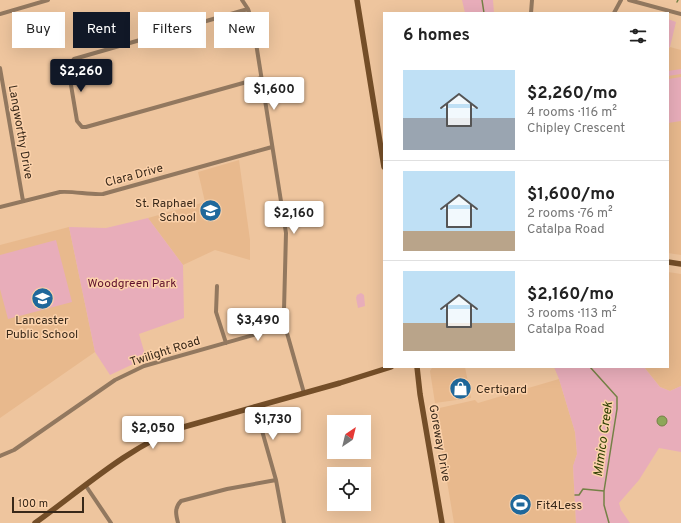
<!DOCTYPE html>
<meta charset="utf-8">
<style>
:root{--surface:#fff;--page:#f2f2f2;--text:#222;--muted:#767676;--line:#e0e0e0;--accent:#111827}
body{margin:0;font-family:Overpass,sans-serif;background:var(--page);color:var(--text);height:100vh;display:flex;flex-direction:column;font-size:15px;white-space:nowrap}
*{box-sizing:border-box;margin:0}
p{font-size:13px;color:var(--muted)}
.icon{flex:none;width:22px;height:22px;fill:none;stroke:currentColor;stroke-width:2;stroke-linecap:round;stroke-linejoin:round}
.map{position:relative;flex:1;overflow:hidden}
.drawer{position:absolute;left:383px;top:12px;width:286px;height:356px;display:flex;flex-direction:column;background:var(--surface);border-radius:0px;box-shadow:0 4px 16px #0002}
.drawer>*{flex:none}
.guide{position:absolute;left:12px;top:12px;width:311px;height:36px;display:flex;gap:8px}
.needle{width:26px;rotate:35deg}
.fabs{position:absolute;left:327px;top:415px;display:grid;gap:8px}
.fabs a{display:grid;place-items:center;width:44px;height:44px;border-radius:0px;background:var(--surface);box-shadow:0 4px 16px #0002;font-size:20px}
.scale{position:absolute;left:12px;bottom:10px;width:72px;box-sizing:border-box;padding-left:4px;border:2px solid #382819;border-top:0;font-size:11px;line-height:14px;white-space:nowrap;color:#382819;-webkit-text-stroke:3px #fcd2ab;paint-order:stroke}
.price{position:absolute;translate:-50% -34px;padding:0 9px;border-radius:4px;background:#fff;color:#222;font-size:13px;line-height:26px;filter:drop-shadow(0 1px 2px #0008)}
.price::after{content:'';position:absolute;left:50%;top:24px;width:12px;height:9px;margin-left:-6px;background:inherit;clip-path:polygon(0 0,100% 0,50% 100%)}
.price.on{background:var(--accent);color:#fff}
ul{padding:0;list-style:none}
li{display:flex;align-items:center;gap:12px;height:100px;padding:0 20px}
li+li{border-top:1px solid var(--line)}
li span{display:grid;place-items:center;flex:none;width:112px;height:80px;border-radius:0px;color:#555}
li>.icon{margin-inline-start:auto}
span .icon{width:48px;height:48px;fill:#fffc;stroke-width:1}
li b{font-size:17px}
h2{display:flex;justify-content:space-between;align-items:center;height:48px;padding:0 20px;font-size:17px}
.pill{padding:0 14px;border-radius:0px;background:var(--surface);box-shadow:0 4px 16px #0002;font-size:14px;line-height:36px}
.pill.on{background:var(--accent);color:#fff}
.map>svg:first-child{display:block}
.built{fill:#e8b98d}
.green{fill:#e8adba}
.water{fill:#8da759;stroke:#748146}
.lines{fill:none;stroke-linecap:round;stroke-linejoin:round}
.stream{stroke:#748146;stroke-width:1.5}
.street{stroke:#92785f;stroke-width:4}
.secondary{stroke:#744e28;stroke-width:5.5}
.labels{text-anchor:middle;stroke-width:3;stroke-linejoin:round;paint-order:stroke}
.street-label{font-size:12px;fill:#382819;stroke:#fcd2ab}
.poi-label{font-size:12px;fill:#382819;stroke:#fcd2ab;text-anchor:start}
.park-label{font-size:12px;fill:#5f112d;stroke:#fcd2ab}
.water-label{font-size:13px;font-style:italic;fill:#314104;stroke:#fcd2ab}
</style>
<div class="map">
<svg width="681" height="523" viewBox="0 0 681 523">
<rect width="100%" height="100%" fill="#eec59e"/>
<!-- built -->
<path class="built" d="M670,47L681,50V255L668,253V49Z
M239,160L250,240V260L215,250L183,265L148,218L205,202L198,172Z
M69,227L95,352L0,418V245Z
M668,272L681,274V386L670,391L660,387L644,367H668Z
M439,367H465L471,398L435,403L430,371L432,368Z
M559,379L575,432L577,454L573,467L576,523H454L435,409L475,400L478,403Z"/>
<!-- green -->
<path class="green" d="M462,0H493L494,13H465Z
M668,19L676,22L670,47L668,48Z
M681,69V74L668,76V71Z
M681,77V121L668,123V79Z
M148,218L183,265L184,318L139,334L146,358L110,375L95,352L69,227L106,228Z
M56,240L72,302L8,319L0,289V255Z
M361,293L364,295L365,306L358,308L356,298L357,295Z
M554,367H644L660,387L670,391L681,386V452L659,448L639,480L619,503L621,510L630,523H576L573,466L577,454L575,432L559,379Z"/>
<!-- water -->
<path class="water" d="M657 421a5 5 0 1 1 10 0a5 5 0 1 1-10 0Z"/>
<g class="lines">
<!-- stream -->
<path class="stream" d="M482,0L484,13
M677,2L678,0
M590,367L617,397V409L604,491V505L609,523
M575,495H579L583,489L604,491"/>
<!-- street -->
<path class="street" d="M242,0L248,9L253,24L286,233L284,310L285,326L304,393
M629,0L681,14
M248,9L74,59L68,67L77,121L82,127H86L261,78
M531,13L532,0
M614,13L621,0
M0,14L48,0
M0,68L23,201
M0,207L60,192C75,191 89,195 103,194L272,147
M217,286L216,312L226,343
M255,406L276,480L284,523
M0,456L14,450L115,380L144,366L285,326
M86,486L111,523
M178,523C176,515 174,508 181,501L227,489L276,480"/>
<!-- secondary -->
<path class="secondary" d="M357,0L384,167
M668,262L681,264
M417,367L420,394L442,523
M35,523C80,491 128,447 180,428L340,383L391,367"/>
</g>
<!-- icons -->
<defs>
<symbol id="school-disc" viewBox="-11 -11 22 22"><circle r="9.5" fill="#1f689b" stroke="#fcd2ab"/><path d="M0-5L7-2L0 1L-7-2ZM-4 1L0 2.5L4 1V4Q0 6-4 4Z" fill="#fff"/></symbol>
<symbol id="shop-disc" viewBox="-11 -11 22 22"><circle r="9.5" fill="#1f689b" stroke="#fcd2ab"/><path d="M-5-2.5h2.3a2.7 3.5 0 0 1 5.4 0H5L5.5 6h-11ZM-1.5-2.5h3a1.5 2.3 0 0 0-3 0Z" fill="#fff"/></symbol>
<symbol id="stadium-disc" viewBox="-11 -11 22 22"><circle r="9.5" fill="#1f689b" stroke="#fcd2ab"/><path d="M0-5a6.5 5 0 1 0 0 10a6.5 5 0 1 0 0-10ZM-3.5-1.8h7v3.6h-7Z" fill="#fff"/></symbol>
</defs>
<g fill-rule="evenodd">
<use href="#school-disc" x="198" y="198" width="25" height="25"/>
<use href="#school-disc" x="30" y="286" width="25" height="25"/>
<use href="#shop-disc" x="448" y="376" width="25" height="25"/>
<use href="#stadium-disc" x="508" y="492" width="25" height="25"/>
</g>
<g class="labels">
<!-- street labels -->
<g class="street-label">
<text transform="translate(21 132) rotate(80)" y="4">Langworthy Drive</text>
<text transform="translate(134 175) rotate(-15)" y="4">Clara Drive</text>
<text transform="translate(165 351) rotate(-18)" y="4">Twilight Road</text>
<text transform="translate(440 443) rotate(80)" y="4">Goreway Drive</text>
</g>
<!-- poi labels -->
<g class="poi-label">
<text x="196" y="207" text-anchor="end">St. Raphael<tspan x="196" dy="14">School</tspan></text>
<text x="42" y="324" text-anchor="middle">Lancaster<tspan x="42" dy="14">Public School</tspan></text>
<text x="476" y="393">Certigard</text>
<text x="536" y="509">Fit4Less</text>
</g>
<!-- park labels -->
<g class="park-label">
<text x="132" y="287">Woodgreen Park</text>
</g>
<!-- water labels -->
<g class="water-label">
<text transform="translate(602 439) rotate(-82)" y="5">Mimico Creek</text>
</g>
</g>
</svg>
<div class="fabs">
<a><svg class="needle" viewBox="-14 -14 28 28"><path d="M0-13l5 13h-10z" fill="#e53935"/><path d="M0 13l5-13h-10z" fill="#767676"/></svg></a>
<a><svg class="icon" aria-label="locate" viewBox="0 0 24 24"><circle cx="12" cy="12" r="6"/><path d="M12 2v4M12 18v4M2 12h4M18 12h4"/></svg></a>
</div>
<div class="scale">100 m</div>
<b class="price on" style="left:81px;top:93px">$2,260</b>
<b class="price" style="left:274px;top:111px">$1,600</b>
<b class="price" style="left:294px;top:235px">$2,160</b>
<b class="price" style="left:258px;top:342px">$3,490</b>
<b class="price" style="left:273px;top:441px">$1,730</b>
<b class="price" style="left:153px;top:450px">$2,050</b>
<div class="guide">
<a class="pill">Buy</a>
<a class="pill on">Rent</a>
<a class="pill">Filters</a>
<a class="pill">New</a>
</div>
<section class="drawer">
<h2>6 homes<svg class="icon" aria-label="filters" viewBox="0 0 24 24"><path d="M4 7h16M4 17h16"/><circle cx="9" cy="7" r="2"/><circle cx="15" cy="17" r="2"/></svg></h2>
<ul>
<li><span style="background:linear-gradient(#bfe0f5 60%,#9aa5b1 0)"><svg class="icon" aria-label="home" viewBox="0 0 24 24"><path d="M3 11l9-7 9 7M6 9v11h12V9"/></svg></span><div><b>$2,260/mo</b><p>4 rooms · 116 m²</p><p>Chipley Crescent</p></div></li>
<li><span style="background:linear-gradient(#bfe0f5 75%,#b9a48a 0)"><svg class="icon" aria-label="home" viewBox="0 0 24 24"><path d="M3 11l9-7 9 7M6 9v11h12V9"/></svg></span><div><b>$1,600/mo</b><p>2 rooms · 76 m²</p><p>Catalpa Road</p></div></li>
<li><span style="background:linear-gradient(#bfe0f5 65%,#b9a48a 0)"><svg class="icon" aria-label="home" viewBox="0 0 24 24"><path d="M3 11l9-7 9 7M6 9v11h12V9"/></svg></span><div><b>$2,160/mo</b><p>3 rooms · 113 m²</p><p>Catalpa Road</p></div></li>
</ul>
</section>
</div>
